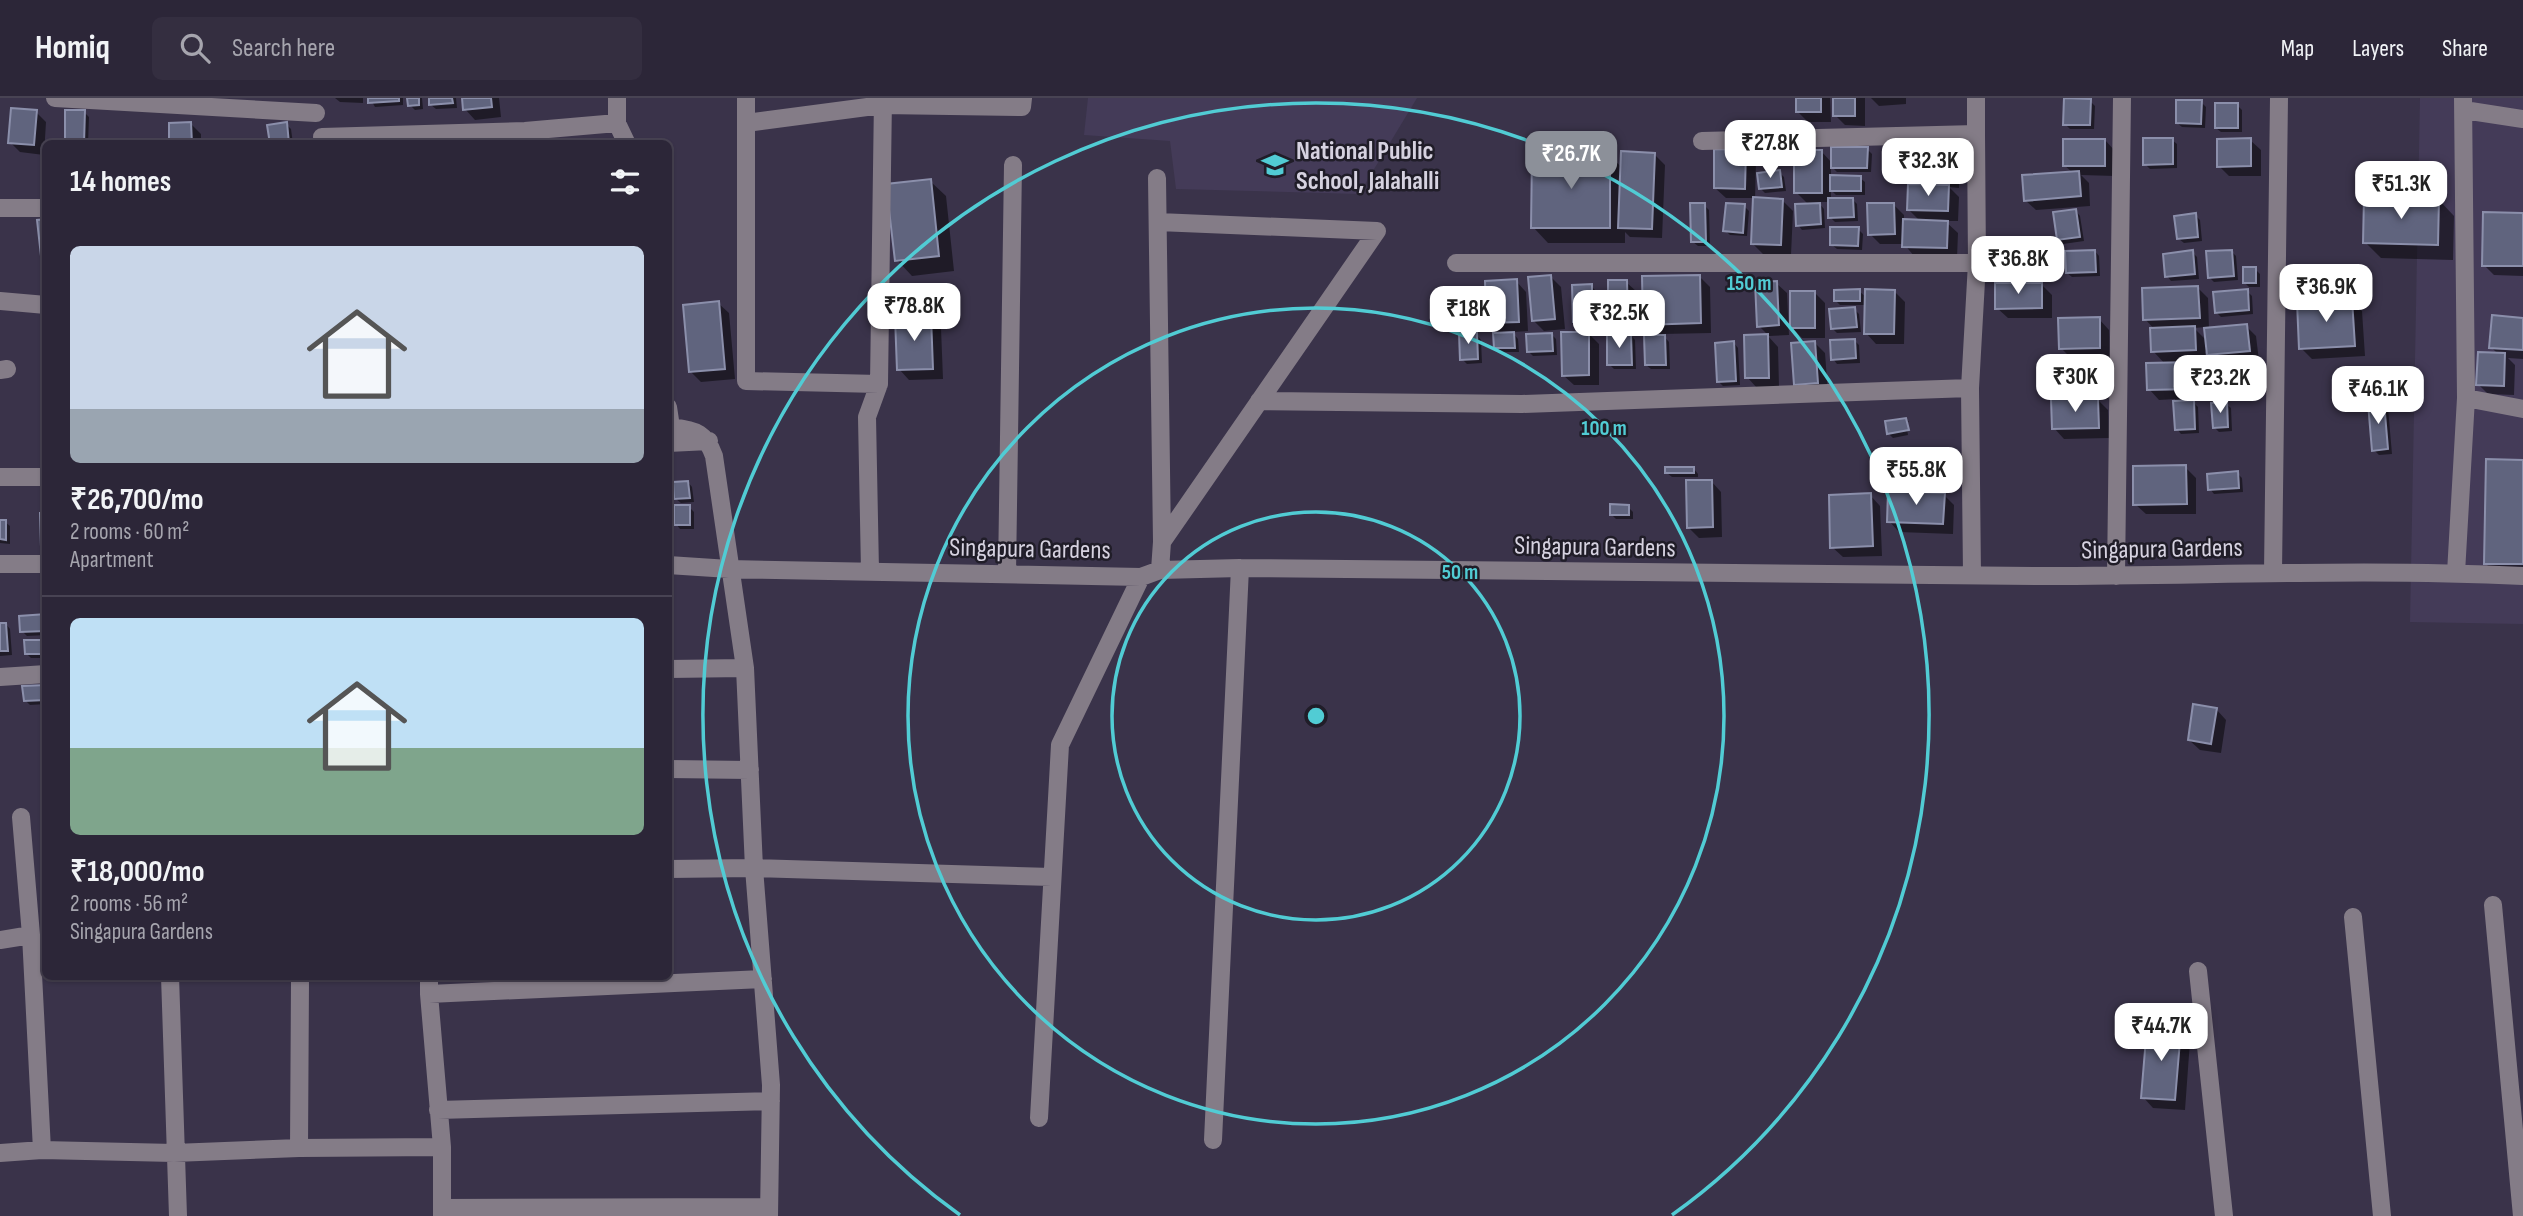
<!DOCTYPE html>
<meta charset="utf-8">
<style>
:root{--surface:#2c2638;--page:#342e40;--text:#f1f3f6;--muted:#a6a5ae;--line:#484353;--accent:#8c9099}
body{margin:0;font-family:"Sofia Sans Condensed",sans-serif;background:var(--page);color:var(--text);height:100vh;display:flex;flex-direction:column;font-size:26px;white-space:nowrap}
*{box-sizing:border-box;margin:0}
p{font-size:23px;color:var(--muted)}
.icon{flex:none;width:38px;height:38px;fill:none;stroke:currentColor;stroke-width:2;stroke-linecap:round;stroke-linejoin:round}
.map{position:relative;flex:1;overflow:hidden}
.panel{position:absolute;left:42px;top:42px;width:630px;height:840px;display:flex;flex-direction:column;background:var(--surface);border-radius:10px;box-shadow:0 2px 5px #0004,0 0 0 2px var(--line)}
.panel>*{flex:none}
.price{position:absolute;translate:-50% -60px;padding:0 16px;border-radius:14px;background:#fff;color:#222;font-size:23px;line-height:46px;filter:drop-shadow(0 2px 4px #0008)}
.price::after{content:'';position:absolute;left:50%;top:42px;width:21px;height:16px;margin-left:-10px;background:inherit;clip-path:polygon(0 0,100% 0,50% 100%)}
.price.active{background:var(--accent);color:#fff}
ul{padding:0;list-style:none}
li{display:grid;align-content:center;gap:14px;height:371px;padding:0 28px}
li+li{border-top:2px solid var(--line)}
li span{display:grid;place-items:center;height:217px;border-radius:10px;color:#555}
li>.icon{margin-inline-start:auto}
span .icon{width:126px;height:126px;fill:#fffc;stroke-width:1}
li b{font-size:30px}
h2{display:flex;justify-content:space-between;align-items:center;height:84px;padding:0 28px;font-size:30px}
header{display:flex;align-items:center;gap:42px;box-sizing:border-box;height:98px;padding:0 35px;background:var(--surface);border-bottom:2px solid var(--line)}
header strong{font-size:33px}
nav{display:flex;gap:38px;margin-inline-start:auto;font-size:24px}
.search{width:490px;height:63px;background:var(--page);display:flex;align-items:center;gap:18px;box-sizing:border-box;padding:0 24px;border-radius:10px;color:var(--muted);font-size:26px}
.map>svg:first-child{display:block}
.built{fill:#443b58}
.shadow{fill:#0007;fill-rule:evenodd}
.building{fill:#60647e;stroke:#8b8fab;stroke-width:2}
.lines{fill:none;stroke-linecap:round;stroke-linejoin:round}
.minor{stroke:#847c87;stroke-width:18}
.ring{fill:none;stroke:#51ccd4;stroke-width:3.5}
.labels{text-anchor:middle;stroke-width:5;stroke-linejoin:round;paint-order:stroke}
.poi-label{font-size:26px;font-weight:bold;fill:#d6d2e0;stroke:#201d28;text-anchor:start}
.street-label{font-size:26px;fill:#d6d2e0;stroke:#201d28}
.centre{fill:#51ccd4;stroke:#201d28;stroke-width:3.5}
.ring-label{font-size:21px;text-anchor:middle;font-weight:bold;fill:#51ccd4;stroke:#201d28;stroke-width:5;stroke-linejoin:round;paint-order:stroke}
</style>
<header>
<strong>Homiq</strong>
<div class="search"><svg class="icon" aria-label="search" viewBox="0 0 24 24"><circle cx="10" cy="10" r="6"/><path d="M15 15l6 6"/></svg>Search here</div>
<nav><a>Map</a><a>Layers</a><a>Share</a></nav>
</header>
<div class="map">
<svg width="2523" height="1118" viewBox="0 0 2523 1118">
<rect width="100%" height="100%" fill="#3a334a"/>
<!-- built -->
<path class="built" d="M1088,0H1417L1359,96L1176,91L1170,43L1084,37Z
M2420,0H2523V526L2410,524Z"/>
<!-- shadow -->
<path class="shadow" d="M335,0H363V5L340,4Z
M370,0H403V7L375,9Z
M409,0H422L423,11L415,12L410,7Z
M430,0H456L457,10L436,11L431,7Z
M464,0H499L501,19L475,22L465,11Z
M1798,0H1830L1831,24H1808L1798,14Z
M1835,0H1865V28L1845,27L1835,17Z
M1871,0H1906V6L1879,8Z
M2090,3L2095,8L2094,31H2070L2065,26Z
M2201,4L2206,9L2205,30L2182,29L2177,25Z
M2237,7L2242,12V34H2221L2216,30Z
M36,14L46,24L44,57L20,54L10,44Z
M84,14L89,19L88,46H66Z
M191,26L201,36V46H171Z
M286,26L291,31L293,46H272Z
M2105,42L2115,53V78L2081,77L2089,85L2090,108L2036,112L2025,102L2073,75L2064,67Z
M2172,42L2177,46V70L2150,71L2145,66Z
M2250,42L2261,52V78H2229L2219,68Z
M1867,51L1872,56L1871,74H1837L1831,68V79L1860,80L1865,84V97H1836L1831,92V102H1853L1857,106L1858,123L1835,124L1830,119V104H1818L1824,111L1825,130L1802,132L1798,127L1809,107L1796,94L1821,53L1832,65Z
M1746,54L1756,64L1755,101L1782,102L1793,113L1791,157L1763,156L1752,145L1754,100H1726L1715,90Z
M1654,56L1665,67L1662,140L1630,139L1625,134V145H1548L1533,129L1610,57L1622,70Z
M1949,57L1959,67V90L1949,89L1959,99L1958,123H1945L1958,135L1957,160L1914,158L1904,146H1880L1870,136L1893,106L1904,117V123L1921,124L1909,112L1920,88L1909,78Z
M1779,74L1784,79L1786,93L1765,95L1760,90Z
M930,83L946,98L954,173L912,178L897,162Z
M2439,102L2454,118L2453,162L2381,160L2365,144Z
M1704,107L1709,112L1710,148H1698L1693,144Z
M1744,108L1749,113L1747,138L1730,137L1725,132Z
M2076,113L2080,118L2084,143L2063,146L2059,141Z
M2195,117L2200,122L2202,143L2184,145L2179,141Z
M2523,117V178L2494,177L2484,167Z
M1858,131L1863,136L1862,152L1837,151L1832,147Z
M2042,144L2052,155L2054,183L2039,184L2052,197V220H2008L1997,210L2013,187L2002,175Z
M2095,153L2099,158L2100,178L2072,179L2067,175Z
M2231,153L2236,158L2238,182L2214,184L2209,179Z
M2192,154L2197,159L2199,181L2171,183L2167,178Z
M2255,171L2260,176V189H2249L2244,184Z
M1551,179L1561,189L1565,231L1544,233L1534,223Z
M1700,179L1710,189L1711,235L1662,236L1669,244L1670,271H1651L1646,267L1658,239L1645,226Z
M1516,183L1526,194L1528,233L1512,234L1518,241L1519,254H1500L1495,250L1500,236L1488,224Z
M1626,184L1637,194V236H1630L1635,242L1636,271H1614L1609,266L1622,238L1610,226Z
M1776,185L1787,195L1789,237L1768,238L1778,249L1779,289L1757,290L1747,279L1745,239L1769,238L1759,228Z
M1591,188L1596,193V228H1579L1574,223Z
M2198,190L2208,200L2209,231L2246,228L2256,238L2259,263L2246,264L2257,276L2259,297L2222,299L2211,289L2219,267L2205,253L2206,262L2189,263L2203,276L2204,301H2190L2198,309L2199,335L2181,336L2177,331L2175,301L2159,302L2149,291L2166,267L2153,253L2155,232L2145,221ZM2206,229L2207,243L2194,230Z
M1859,193L1867,200L1894,193L1905,204L1904,246H1876L1866,235V207H1840L1835,202Z
M2247,193L2252,198L2253,216L2221,219L2216,214Z
M1815,195L1825,205V240H1802L1790,228Z
M2352,203L2362,213L2365,258L2312,261L2301,250Z
M718,205L729,215L735,281L701,284L691,274Z
M1477,205L1482,210L1483,228H1470L1465,224Z
M1854,211L1859,216L1861,234L1837,235L1832,230Z
M931,219L941,230L943,281L909,282L899,271Z
M2099,221L2109,232L2110,260H2098L2108,271V301H2097L2108,312L2109,340L2064,341L2054,330L2070,302L2059,290L2071,260L2061,250Z
M2523,221V261L2508,260L2515,267L2514,297L2488,296L2478,286L2498,256L2491,249Z
M1589,236L1599,246V287H1574L1563,277Z
M1477,237L1481,242L1482,265L1467,266L1462,261Z
M1552,237L1556,241L1557,257L1533,258L1529,254Z
M1854,242L1859,247L1860,265L1837,266L1833,261Z
M1734,245L1738,250L1740,287L1723,288L1718,283Z
M1815,245L1825,255L1828,295L1806,296L1796,286Z
M2383,305L2388,310L2392,356L2379,357L2374,352Z
M2226,306L2231,310L2232,333L2219,334L2214,329Z
M1906,321L1909,324H1906L1908,337L1893,340L1888,335Z
M2523,364V481H2501L2485,465Z
M2185,369L2196,380V416H2146L2135,406Z
M1694,371L1698,376V379H1672L1667,375Z
M2237,375L2242,380L2243,394L2214,396L2210,391Z
M1711,383L1721,394L1722,439L1699,440L1688,429Z
M688,384L692,389L694,404L681,405L676,401Z
M1870,397L1880,408L1882,458L1843,459L1832,449Z
M1944,397L1954,407L1953,436L1899,434L1889,423Z
M689,409L694,414V431H680L676,426Z
M1628,409L1633,414V421H1616L1611,416Z
M0,424H5L10,428V446L0,445Z
M46,518V537L27,538L22,533Z
M6,526L10,531L12,557L0,558V527Z
M46,543V560H31L26,555Z
M46,589V606L30,607L25,602Z
M2216,611L2226,622L2221,655L2200,652L2189,642Z
M2180,933L2190,943L2185,1012L2153,1010L2143,999Z"/>
<!-- building -->
<path class="building" d="M368,0H399V3L368,5Z
M407,0H419V7L408,8Z
M429,0H452L453,5L429,7Z
M462,0H491L492,9L463,12Z
M1796,0H1821V14H1796Z
M1833,0H1855V18H1833Z
M2064,0L2091,1L2090,27H2063Z
M2176,2H2202L2201,26L2176,25Z
M2215,5H2238V30H2215Z
M11,10L37,12L34,47L8,45Z
M65,12H85L84,46H65Z
M191,24L192,46H169V25Z
M287,24L289,46H270L267,27Z
M2143,40H2173V66L2143,67Z
M2251,40V68L2217,69V41Z
M2063,41H2105V68H2063Z
M1831,49H1868L1867,70H1831Z
M1714,51L1746,52L1745,91L1714,90Z
M1794,52H1822V95H1794Z
M1621,53L1655,55L1652,131L1618,130Z
M1908,54L1950,55L1949,80L1907,79Z
M1532,55H1610V130H1531Z
M1780,72L1782,89L1759,91L1757,75Z
M2079,73L2081,98L2024,103L2022,77Z
M1830,77L1861,78V93H1830Z
M931,81L939,158L895,163L886,86Z
M1908,86L1949,87L1948,113L1907,112Z
M1753,99L1783,101L1781,147L1751,146Z
M2364,99L2439,100L2438,147L2363,145Z
M1828,100H1853L1854,119L1828,120Z
M1690,105H1705L1706,144H1691Z
M1726,105L1745,106L1743,135L1723,133Z
M1820,105L1821,126L1796,128L1795,106Z
M1867,105H1894L1895,136L1868,137Z
M2076,111L2080,139L2057,142L2053,114Z
M2483,114L2523,115V168H2482Z
M2196,115L2198,139L2177,141L2174,118Z
M46,121V157L41,158L37,122Z
M1903,121L1948,123L1947,150L1902,149Z
M1830,129H1859L1858,148L1830,147Z
M2042,143L2044,173L2000,175L1998,145Z
M2095,152L2096,174L2066,175L2065,153Z
M2193,152L2195,176L2165,179L2163,156Z
M2232,152L2234,178L2208,180L2206,153Z
M2243,169H2256V185H2243Z
M1551,177L1555,221L1532,223L1528,179Z
M1700,177L1701,225L1643,227L1642,178Z
M1517,181L1519,224L1486,225L1485,183Z
M1608,182H1627L1628,226L1608,227Z
M1777,183L1779,227L1757,229L1755,184Z
M1995,185H2042V210L1995,211Z
M1592,186V224H1573L1572,187Z
M2198,188L2200,220L2143,222L2142,190Z
M1860,191V203H1834V192Z
M1865,191L1895,192L1894,236H1864Z
M2248,191L2249,212L2215,215L2213,194Z
M1790,193H1815V230H1790Z
M2352,201L2355,248L2299,251L2297,204Z
M719,203L725,271L689,274L683,207Z
M1463,203H1478L1479,224H1463Z
M1855,209L1857,229L1831,231L1829,211Z
M2492,217L2523,220V252L2489,250Z
M931,218L933,271L897,272L895,219Z
M2100,219V250L2059,251L2058,220Z
M2247,226L2250,253L2207,257L2204,230Z
M2195,228L2196,252L2151,254L2150,230Z
M1514,234L1515,250H1494L1493,235Z
M1561,234H1589V277L1562,278Z
M1459,235H1477L1478,261L1460,262Z
M1552,235L1553,253L1527,254L1526,236Z
M1607,236H1631L1632,267H1607Z
M1768,236L1769,280H1745L1744,237Z
M1644,237H1665L1666,267H1645Z
M1855,241L1856,260L1831,262L1830,242Z
M1734,243L1736,283L1717,284L1715,245Z
M1815,243L1818,285L1794,287L1791,245Z
M2478,254L2505,255L2504,288L2476,287Z
M2057,258H2098V291H2057Z
M2248,263L2249,287L2210,290L2208,266Z
M2193,264L2194,291L2147,292L2146,265Z
M2098,300L2099,330L2052,331L2051,301Z
M2194,302L2195,331L2175,332L2173,303Z
M2227,304L2228,329L2213,330L2211,305Z
M2384,304L2388,351L2372,353L2368,305Z
M1906,320L1909,332L1887,336L1885,323Z
M2486,361L2523,362V466H2484Z
M2186,367L2187,406L2133,407V368Z
M1665,369H1694V375H1665Z
M2238,373L2239,390L2208,392L2207,376Z
M1686,382H1712L1713,429L1687,430Z
M688,383L690,400L674,401L673,384Z
M1888,393L1945,395L1943,426L1887,424Z
M1871,395L1873,448L1830,450L1829,397Z
M1610,406L1629,407V417H1610Z
M674,407H690V427H674Z
M40,415H46V448L41,449Z
M0,422H6V442L0,441Z
M46,516V533L20,534L19,518Z
M0,525H6L8,553H0Z
M24,542H46V556H25Z
M46,587V602L24,603L22,588Z
M2193,606L2217,610L2211,646L2188,642Z
M2147,928L2181,931L2175,1002L2141,1000Z"/>
<g class="lines">
<!-- minor -->
<path class="minor" d="M55,0L316,15
M617,0V25L627,46
M746,0V283L879,286
M2464,12L2523,21
M746,25L882,7L1022,9L1023,0
M1976,36V0
M322,39L525,33L617,25
M1702,43L1976,36L1977,165
M1157,80L1162,444L1160,472
M0,110H46
M1158,124L1377,133L1162,444
M1456,165H1977L1970,290
M0,203L46,207
M0,272L7,271
M2466,300L2523,311
M1259,303L1522,306L1970,290L1972,477
M668,309L671,329C695,333 705,333 714,358L745,570L754,770L771,987L769,1118
M668,345L709,343
M0,379H46
M0,466H46
M668,467L729,471L1141,479L1160,472L1240,470C1508,473 1777,477 2046,478C2205,478 2364,470 2523,478
M870,473L867,319L879,286L883,0
M2273,474L2279,0
M2456,475L2466,300L2463,0
M1007,476L1013,67
M2116,478L2122,0
M668,571L745,570
M0,579L46,576
M668,671L750,672
M668,771L754,770L1052,779
M2493,807L2522,1118
M2353,819L2382,1118
M0,842L31,837
M2198,873L2224,1118
M170,878L178,1118
M429,878V896L442,1049V1118
M429,896L763,881
M438,1012L771,1003
M1039,1020L1060,647L1141,479
M1213,1042L1240,470
M299,1050L300,883
M42,1052L174,1055L299,1050L442,1049
M0,1055L42,1052L31,837L21,719
M442,1110L769,1109"/>
</g>
<!-- distance rings -->
<g class="ring">
<circle cx="1316" cy="618" r="204"/>
<circle cx="1316" cy="618" r="408"/>
<path d="M960 1117A613 613 0 1 1 1672 1117"/>
</g>
<!-- icons -->
<defs>
<symbol id="school-bare" viewBox="-9 -9 18 18"><path d="M0-5L7-2L0 1L-7-2ZM-4 1L0 2.5L4 1V4Q0 6-4 4Z" fill="#51ccd4" stroke="#201d28" stroke-width="2.5" paint-order="stroke"/></symbol>
</defs>
<g fill-rule="evenodd">
<use href="#school-bare" x="1256" y="48" width="38" height="38"/>
</g>
<g class="labels">
<!-- poi labels -->
<g class="poi-label">
<text x="1296" y="61">National Public<tspan x="1296" dy="30">School, Jalahalli</tspan></text>
</g>
<!-- street labels -->
<g class="street-label">
<text transform="translate(1595 448) rotate(1)" y="9">Singapura Gardens</text>
<text transform="translate(1030 450) rotate(1)" y="9">Singapura Gardens</text>
<text transform="translate(2162 450) rotate(-1)" y="9">Singapura Gardens</text>
</g>
</g>
<circle cx="1316" cy="618" r="10" class="centre"/>
<g class="ring-label">
<text x="1749" y="192">150 m</text>
<text x="1604" y="337">100 m</text>
<text x="1460" y="481">50 m</text>
</g>
</svg>
<b class="price" style="left:1770px;top:82px">₹27.8K</b>
<b class="price active" style="left:1571px;top:93px">₹26.7K</b>
<b class="price" style="left:1928px;top:100px">₹32.3K</b>
<b class="price" style="left:2401px;top:123px">₹51.3K</b>
<b class="price" style="left:2018px;top:198px">₹36.8K</b>
<b class="price" style="left:2326px;top:226px">₹36.9K</b>
<b class="price" style="left:914px;top:245px">₹78.8K</b>
<b class="price" style="left:1468px;top:248px">₹18K</b>
<b class="price" style="left:1619px;top:252px">₹32.5K</b>
<b class="price" style="left:2075px;top:316px">₹30K</b>
<b class="price" style="left:2220px;top:317px">₹23.2K</b>
<b class="price" style="left:2378px;top:328px">₹46.1K</b>
<b class="price" style="left:1916px;top:409px">₹55.8K</b>
<b class="price" style="left:2161px;top:965px">₹44.7K</b>
<section class="panel">
<h2>14 homes<svg class="icon" aria-label="filters" viewBox="0 0 24 24"><path d="M4 7h16M4 17h16"/><circle cx="9" cy="7" r="2"/><circle cx="15" cy="17" r="2"/></svg></h2>
<ul>
<li><span style="background:linear-gradient(#c9d6e8 75%,#9aa5b1 0)"><svg class="icon" aria-label="home" viewBox="0 0 24 24"><path d="M3 11l9-7 9 7M6 9v11h12V9"/></svg></span><div><b>₹26,700/mo</b><p>2 rooms · 60 m²</p><p>Apartment</p></div></li>
<li><span style="background:linear-gradient(#bfe0f5 60%,#7fa58c 0)"><svg class="icon" aria-label="home" viewBox="0 0 24 24"><path d="M3 11l9-7 9 7M6 9v11h12V9"/></svg></span><div><b>₹18,000/mo</b><p>2 rooms · 56 m²</p><p>Singapura Gardens</p></div></li>
</ul>
</section>
</div>
